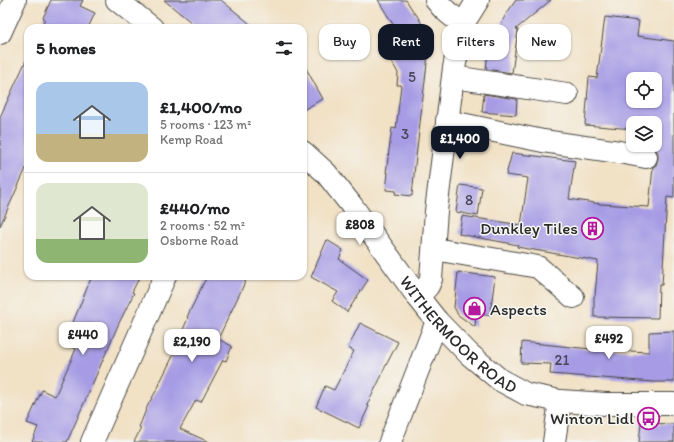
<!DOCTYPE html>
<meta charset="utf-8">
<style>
:root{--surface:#fff;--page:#f6f6f6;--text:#202124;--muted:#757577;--line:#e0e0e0;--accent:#111827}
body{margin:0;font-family:Itim,sans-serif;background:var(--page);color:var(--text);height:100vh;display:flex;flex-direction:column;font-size:15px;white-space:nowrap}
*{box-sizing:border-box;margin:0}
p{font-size:13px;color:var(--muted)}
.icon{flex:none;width:22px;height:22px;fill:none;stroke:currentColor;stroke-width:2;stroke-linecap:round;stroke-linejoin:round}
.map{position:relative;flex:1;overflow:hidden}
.side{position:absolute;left:24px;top:24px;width:283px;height:256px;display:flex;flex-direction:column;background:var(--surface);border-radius:12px;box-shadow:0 1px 3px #0004}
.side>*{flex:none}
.hud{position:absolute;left:319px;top:24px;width:295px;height:36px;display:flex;gap:8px}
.fabs{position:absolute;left:626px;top:72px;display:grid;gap:8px}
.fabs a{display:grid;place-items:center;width:36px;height:36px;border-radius:8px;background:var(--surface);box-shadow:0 1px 3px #0004;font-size:20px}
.price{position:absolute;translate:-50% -34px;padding:0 9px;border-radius:8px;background:#fff;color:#222;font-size:13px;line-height:26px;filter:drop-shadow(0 1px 2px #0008)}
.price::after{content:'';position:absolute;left:50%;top:24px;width:12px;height:9px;margin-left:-6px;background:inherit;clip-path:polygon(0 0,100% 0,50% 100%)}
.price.current{background:var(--accent);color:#fff}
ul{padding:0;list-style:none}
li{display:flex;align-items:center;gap:12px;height:100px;padding:0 12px}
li+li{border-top:1px solid var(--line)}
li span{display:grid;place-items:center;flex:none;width:112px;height:80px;border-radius:12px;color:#555}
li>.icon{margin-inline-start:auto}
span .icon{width:48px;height:48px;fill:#fffc;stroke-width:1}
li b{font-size:17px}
h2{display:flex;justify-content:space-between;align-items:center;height:48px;padding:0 12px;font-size:17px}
.chip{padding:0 14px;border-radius:12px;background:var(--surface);box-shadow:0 1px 3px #0004;font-size:14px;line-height:36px}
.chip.current{background:var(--accent);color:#fff}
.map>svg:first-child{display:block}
.building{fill:#a69be4;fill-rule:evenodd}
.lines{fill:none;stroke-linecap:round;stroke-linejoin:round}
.minor-casing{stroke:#494642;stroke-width:24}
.minor{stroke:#fff;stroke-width:22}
.labels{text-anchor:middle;stroke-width:3;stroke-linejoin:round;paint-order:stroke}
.number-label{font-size:15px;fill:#4a4759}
.poi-label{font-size:17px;fill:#2b2b2b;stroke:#f6f6f2;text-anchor:end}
.street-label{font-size:17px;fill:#2b2b2b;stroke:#f6f6f2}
</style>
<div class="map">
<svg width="674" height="442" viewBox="0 0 674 442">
<rect width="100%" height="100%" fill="#f6f6f2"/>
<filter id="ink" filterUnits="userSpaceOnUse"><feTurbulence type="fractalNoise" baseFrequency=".025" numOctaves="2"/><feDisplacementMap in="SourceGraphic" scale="8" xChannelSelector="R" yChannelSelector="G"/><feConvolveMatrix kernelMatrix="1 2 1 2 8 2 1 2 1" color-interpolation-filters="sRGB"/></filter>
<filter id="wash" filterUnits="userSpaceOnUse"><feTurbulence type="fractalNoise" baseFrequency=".012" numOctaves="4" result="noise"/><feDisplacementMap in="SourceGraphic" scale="16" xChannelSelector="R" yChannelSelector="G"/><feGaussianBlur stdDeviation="0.9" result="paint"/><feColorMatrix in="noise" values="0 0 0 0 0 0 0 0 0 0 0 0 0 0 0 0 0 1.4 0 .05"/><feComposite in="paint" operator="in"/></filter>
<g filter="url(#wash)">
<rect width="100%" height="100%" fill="#f1e1c5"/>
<g id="blocks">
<!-- building -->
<path class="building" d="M51,0H83L80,6L95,13L88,28H40L45,19L43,18Z
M164,0H221L255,28H198Z
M378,0H406L415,14H416L430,38L415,165L412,196L395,194L396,191L386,190L388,173H386L392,128L396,129L401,85H397L398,73L380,40L391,34L389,29L394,26Z
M516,0H551L516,29L518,30L512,73L486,69L489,43H493L505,16Z
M605,17L639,21L637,36L674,41V198L667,197L662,285H659L658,318L594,317V296H595L598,261L517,247L518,245L459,234L462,216L521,225L528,178L506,175L512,153L575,161L569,199L601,204L649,207L653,167L656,165L658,159V153L655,148L656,131H655V123H633V129L585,125L589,77L597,78ZM633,79H655V101H633Z
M28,56V164L0,226V117Z
M303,63L323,99L303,110Z
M484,94L517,99L516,115L482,112Z
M460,185L482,188L478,216L456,212Z
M327,240L343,250L339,259L368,280L347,312L332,301L338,292L311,277Z
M458,272L495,277L490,315H476L475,327L458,315L454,307Z
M92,276H140L132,292L134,293L119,323L67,442H32L38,427L27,423L42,390L55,396L76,349L64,344Z
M207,276H248L218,339L232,346L226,361L223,360L201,402L196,400L180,429L209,442H134L141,428L139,427L148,405L160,384H159L181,340L179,339L188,318L187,317Z
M360,323L398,342L382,373H383L367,405L369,406L359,428L316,407L325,386L334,390L354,351L348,348Z
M674,331V382H654L550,374L551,364L521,363L522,342L591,349L649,352V332Z
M641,423L674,424V442H639Z"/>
</g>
</g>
<g filter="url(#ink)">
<use href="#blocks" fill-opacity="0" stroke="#494642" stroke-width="1"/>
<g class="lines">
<defs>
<g id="minor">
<path d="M117,0L152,28"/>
<path d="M436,0C443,10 453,17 463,24"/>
<path d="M0,33L15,0"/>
<path d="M453,77L567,94"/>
<path d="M447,121L543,141L619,152L646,157"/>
<path id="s1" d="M303,152L326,173L352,206L418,297L437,321L469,354L500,380L526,394L560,401L606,404H674"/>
<path d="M434,249L538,267L573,297"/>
<path d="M418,297L428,286L431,279L436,211L454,68L463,24L478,0"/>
<path d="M92,442L165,276"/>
<path d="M390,442L437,321"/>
<path d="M554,442L560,401"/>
</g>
</defs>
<!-- minor casing -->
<use href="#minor" class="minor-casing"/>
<!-- minor -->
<use href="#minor" class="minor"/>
</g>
</g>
<!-- icons -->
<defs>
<symbol id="building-ring" viewBox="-11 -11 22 22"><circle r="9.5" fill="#f6f6f2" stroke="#b5179e" stroke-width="1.5"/><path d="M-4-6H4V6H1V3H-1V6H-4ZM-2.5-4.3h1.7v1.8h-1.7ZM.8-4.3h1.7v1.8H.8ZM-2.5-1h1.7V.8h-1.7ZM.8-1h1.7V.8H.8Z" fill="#b5179e"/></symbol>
<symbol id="shop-ring" viewBox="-11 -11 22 22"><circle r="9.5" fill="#f6f6f2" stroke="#b5179e" stroke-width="1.5"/><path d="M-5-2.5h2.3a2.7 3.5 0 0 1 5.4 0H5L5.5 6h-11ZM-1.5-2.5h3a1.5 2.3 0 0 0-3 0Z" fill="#b5179e"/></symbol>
<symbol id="bus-ring" viewBox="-11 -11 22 22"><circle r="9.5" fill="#f6f6f2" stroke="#b5179e" stroke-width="1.5"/><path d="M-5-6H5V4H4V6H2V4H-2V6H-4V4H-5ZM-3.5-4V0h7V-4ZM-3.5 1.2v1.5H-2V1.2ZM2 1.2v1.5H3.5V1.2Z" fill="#b5179e"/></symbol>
</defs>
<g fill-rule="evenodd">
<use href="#building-ring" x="580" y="216" width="25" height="25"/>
<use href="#shop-ring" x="462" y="296" width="25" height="25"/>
<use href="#bus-ring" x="636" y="406" width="25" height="25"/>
</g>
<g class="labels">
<!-- number labels -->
<g class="number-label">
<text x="412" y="82">5</text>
<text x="405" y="139">3</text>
<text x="469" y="205">8</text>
<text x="562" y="365">21</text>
</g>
<!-- poi labels -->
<g class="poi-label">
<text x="578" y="234">Dunkley Tiles</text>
<text x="490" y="315" text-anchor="start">Aspects</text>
<text x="634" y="424">Winton Lidl</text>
</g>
<!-- street labels -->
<g class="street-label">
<text dy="6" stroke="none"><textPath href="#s1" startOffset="241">WITHERMOOR ROAD</textPath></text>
</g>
</g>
</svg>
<div class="fabs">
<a><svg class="icon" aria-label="locate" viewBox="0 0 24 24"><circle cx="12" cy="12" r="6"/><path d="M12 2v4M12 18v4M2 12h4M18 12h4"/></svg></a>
<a><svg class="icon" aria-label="layers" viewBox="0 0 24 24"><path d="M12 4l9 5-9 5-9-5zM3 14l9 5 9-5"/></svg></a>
</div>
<b class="price current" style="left:460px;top:160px">£1,400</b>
<b class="price" style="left:360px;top:246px">£808</b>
<b class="price" style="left:83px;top:356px">£440</b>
<b class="price" style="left:609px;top:360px">£492</b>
<b class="price" style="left:192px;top:363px">£2,190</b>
<div class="hud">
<a class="chip">Buy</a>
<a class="chip current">Rent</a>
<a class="chip">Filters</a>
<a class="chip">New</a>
</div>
<section class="side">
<h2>5 homes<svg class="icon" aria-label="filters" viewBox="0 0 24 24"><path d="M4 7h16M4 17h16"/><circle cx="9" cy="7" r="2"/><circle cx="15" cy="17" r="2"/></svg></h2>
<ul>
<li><span style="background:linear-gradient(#a9c7e8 65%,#c2b280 0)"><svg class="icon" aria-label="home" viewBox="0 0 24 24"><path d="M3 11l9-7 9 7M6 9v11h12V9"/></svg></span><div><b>£1,400/mo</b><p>5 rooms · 123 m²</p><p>Kemp Road</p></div></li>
<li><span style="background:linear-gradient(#dfe7d0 70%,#8fb573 0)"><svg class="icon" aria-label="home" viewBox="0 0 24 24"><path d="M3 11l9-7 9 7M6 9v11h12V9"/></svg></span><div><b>£440/mo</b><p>2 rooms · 52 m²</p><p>Osborne Road</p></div></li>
</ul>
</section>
</div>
